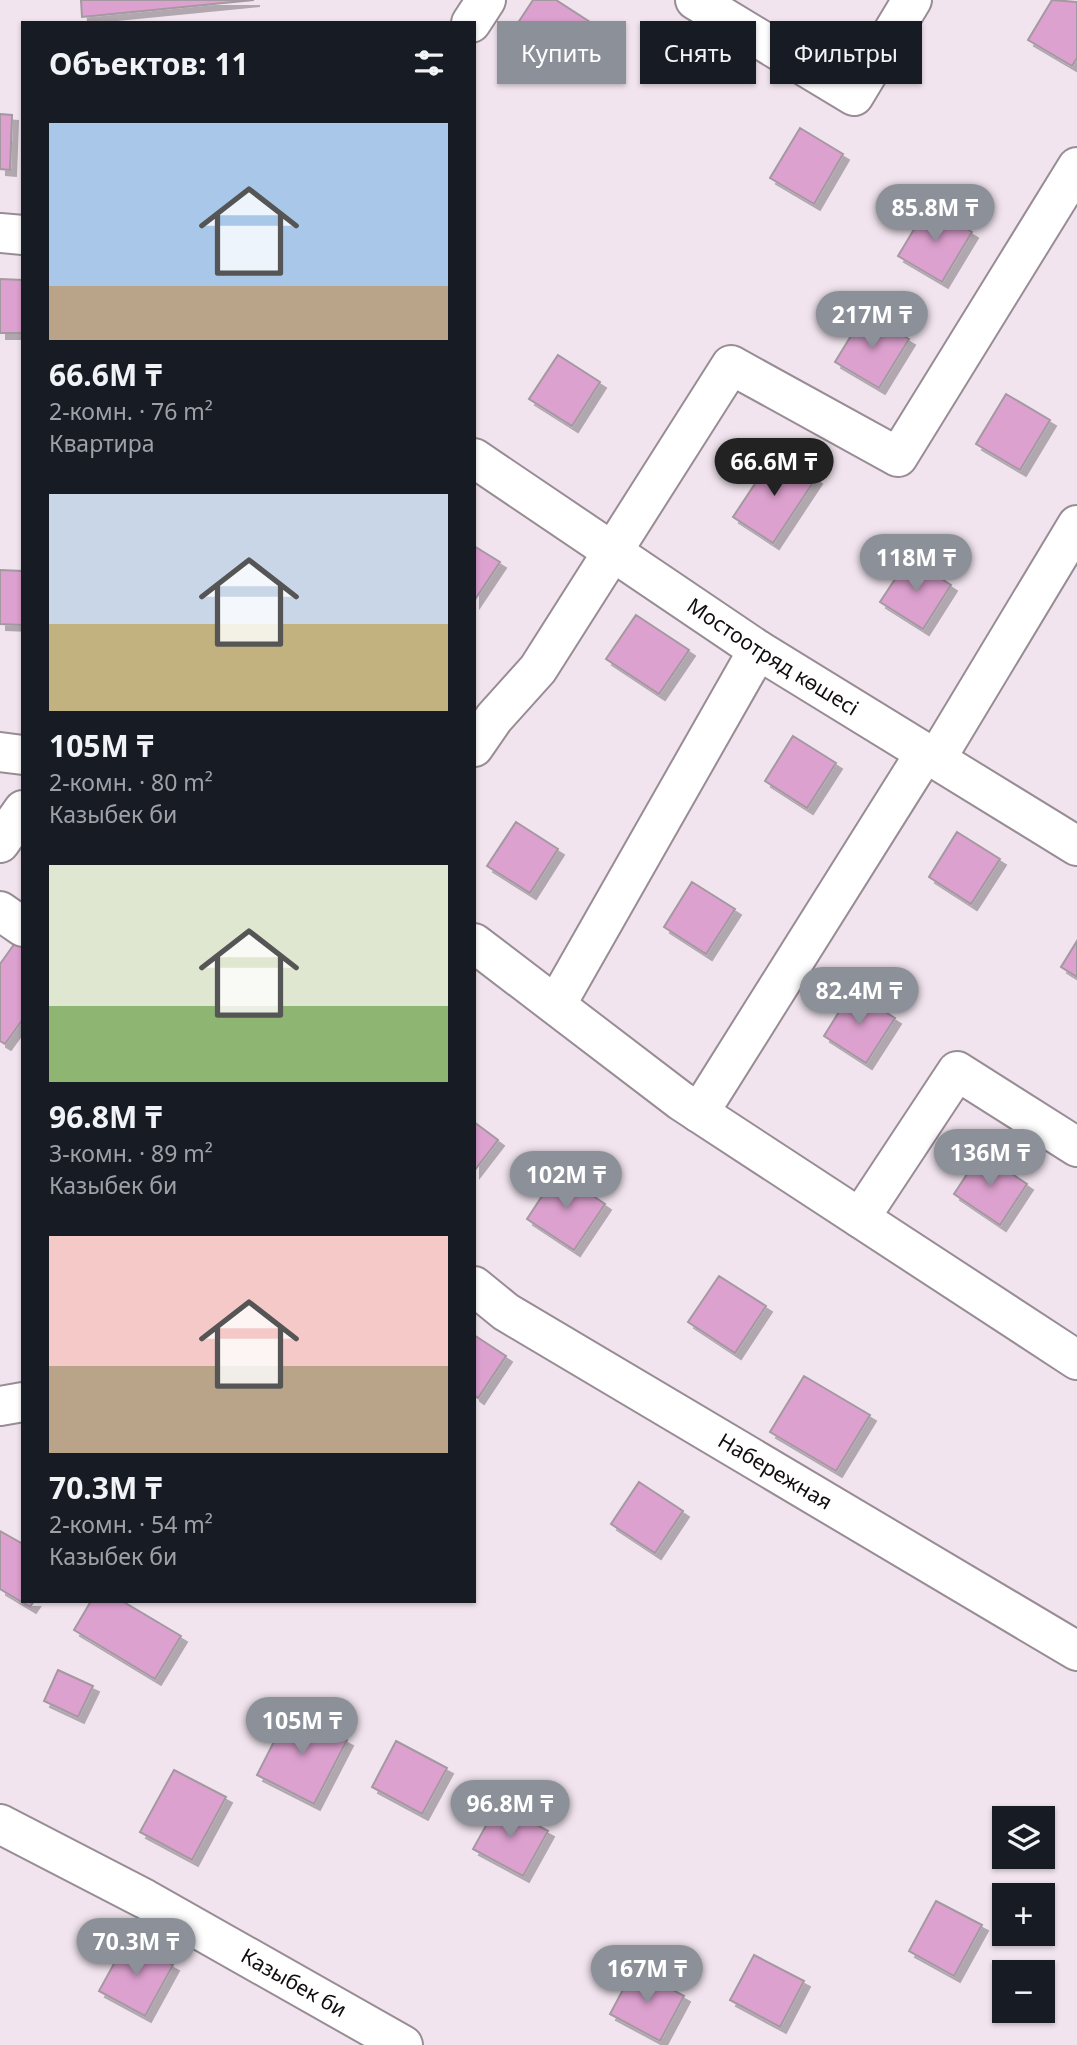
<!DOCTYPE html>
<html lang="ru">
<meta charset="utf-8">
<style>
:root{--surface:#171b24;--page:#20242c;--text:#f1f3f6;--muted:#9ea1a6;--accent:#8c9099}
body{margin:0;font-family:"Noto Sans",sans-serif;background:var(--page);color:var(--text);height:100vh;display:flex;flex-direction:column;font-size:26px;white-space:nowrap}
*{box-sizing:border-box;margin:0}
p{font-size:23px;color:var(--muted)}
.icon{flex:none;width:38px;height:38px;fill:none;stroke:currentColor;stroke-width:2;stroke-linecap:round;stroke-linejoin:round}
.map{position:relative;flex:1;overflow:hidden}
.drawer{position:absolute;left:21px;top:21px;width:455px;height:1582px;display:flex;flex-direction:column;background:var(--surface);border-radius:0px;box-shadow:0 2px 5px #0004}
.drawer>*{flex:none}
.hud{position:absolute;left:497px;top:21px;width:474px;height:63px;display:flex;gap:14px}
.controls{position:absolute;left:992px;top:1806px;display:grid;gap:14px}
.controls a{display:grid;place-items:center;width:63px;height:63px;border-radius:0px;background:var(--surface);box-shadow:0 2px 5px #0004;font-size:35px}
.price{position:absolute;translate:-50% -60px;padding:0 16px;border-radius:24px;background:var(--accent);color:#fff;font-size:23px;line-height:46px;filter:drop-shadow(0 2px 4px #0008)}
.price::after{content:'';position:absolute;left:50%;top:42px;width:21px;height:16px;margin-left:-10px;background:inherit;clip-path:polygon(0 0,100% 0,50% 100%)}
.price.selected{background:#222;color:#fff}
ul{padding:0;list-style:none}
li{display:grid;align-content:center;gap:14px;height:371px;padding:0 28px}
li span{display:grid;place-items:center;height:217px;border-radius:0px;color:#555}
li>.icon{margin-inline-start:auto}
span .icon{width:126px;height:126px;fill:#fffc;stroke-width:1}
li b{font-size:30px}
h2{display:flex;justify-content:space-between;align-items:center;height:84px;padding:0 28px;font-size:30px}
.chip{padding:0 24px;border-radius:0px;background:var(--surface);box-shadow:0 2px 5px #0004;font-size:24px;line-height:63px}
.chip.selected{background:var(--accent);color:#fff}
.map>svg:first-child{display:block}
.building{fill:#dda1cf;stroke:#a498a1;stroke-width:2;filter:url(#shadow)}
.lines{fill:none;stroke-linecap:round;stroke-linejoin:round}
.minor-casing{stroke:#988c95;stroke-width:42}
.minor{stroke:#fff;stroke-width:38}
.labels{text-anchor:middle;stroke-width:7;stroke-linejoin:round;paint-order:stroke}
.street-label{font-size:21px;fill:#110d10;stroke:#fff2fb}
</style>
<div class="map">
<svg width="1077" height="2045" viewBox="0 0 1077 2045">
<defs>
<filter id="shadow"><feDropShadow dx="6" dy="6" stdDeviation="0" flood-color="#0004"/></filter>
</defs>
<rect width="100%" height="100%" fill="#f1e4ee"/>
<!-- building -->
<path class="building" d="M81,0H254L82,17Z
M533,0H556L604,31L577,74L512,32Z
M1052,0L1077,2V58L1072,66L1028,40Z
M0,114L12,115L10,170L0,169Z
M800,128L843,154L814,204L770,178Z
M928,206L972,232L942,282L898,256Z
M0,279L23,280V333H0Z
M865,313L909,339L879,388L835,362Z
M558,355L600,382L572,426L529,399Z
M1006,394L1050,420L1020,470L976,444Z
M776,452L816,478L773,543L733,517Z
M474,546L500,562L474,601Z
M909,558L951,585L923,629L880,602Z
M0,570L23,571V625L0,624Z
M636,615L689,650L659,694L606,659Z
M793,736L836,763L807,808L765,781Z
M516,822L558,849L530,893L487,866Z
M957,832L1000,859L971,904L929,877Z
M692,882L735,909L706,954L664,927Z
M1077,941V977L1061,967Z
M15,943L23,948V1019L5,1044L0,1041V964Z
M852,991L895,1018L866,1063L824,1036Z
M474,1122L498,1140L474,1171Z
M981,1153L1027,1184L1000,1225L954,1194Z
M558,1172L605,1204L574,1250L527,1219Z
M719,1276L766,1306L735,1353L688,1322Z
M474,1335L506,1356L478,1398L474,1395Z
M804,1376L870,1415L836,1471L770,1432Z
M639,1482L683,1511L655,1553L611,1524Z
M0,1531L23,1544V1601H34L30,1607L0,1589Z
M91,1601H122L181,1636L155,1679L74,1630Z
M58,1670L93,1686L78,1717L44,1701Z
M290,1710L347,1740L314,1804L257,1775Z
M396,1741L447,1768L422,1814L372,1787Z
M174,1770L226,1797L192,1860L140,1832Z
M498,1804L548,1831L523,1876L473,1849Z
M936,1901L982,1925L954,1976L909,1951Z
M127,1940L173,1965L145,2016L99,1991Z
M754,1955L804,1981L780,2027L730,2000Z
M634,1969L684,1996L660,2041L610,2014Z"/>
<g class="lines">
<defs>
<g id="minor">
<path d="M695,0L854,96L912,0"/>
<path d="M471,23L486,0"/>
<path d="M0,233L23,235"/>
<path id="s1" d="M474,458L758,650L1077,846"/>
<path d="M474,747L494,718L538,669L731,365L898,457L1077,167"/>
<path d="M0,752L23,755"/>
<path d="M936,759L1077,525"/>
<path d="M0,843L23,810"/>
<path d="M0,911L23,927"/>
<path d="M474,943L681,1101L1077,1360"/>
<path d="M556,1005L758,650"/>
<path d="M699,1113L925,753"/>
<path d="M860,1218L957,1071L1077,1147"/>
<path id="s2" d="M474,1286L506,1312L1077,1651"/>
<path d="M0,1406L23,1402"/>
<path id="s3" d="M0,1824L145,1899L403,2045"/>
</g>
</defs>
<!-- minor casing -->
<use href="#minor" class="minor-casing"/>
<!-- minor -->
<use href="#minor" class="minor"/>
</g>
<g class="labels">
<!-- street labels -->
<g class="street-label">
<text dy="7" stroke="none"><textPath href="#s1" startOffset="359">Мостоотряд көшесі</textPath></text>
<text dy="7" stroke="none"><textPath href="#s2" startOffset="354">Набережная</textPath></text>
<text dy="7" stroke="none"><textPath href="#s3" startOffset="334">Казыбек би</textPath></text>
</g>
</g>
</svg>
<div class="controls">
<a><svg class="icon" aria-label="layers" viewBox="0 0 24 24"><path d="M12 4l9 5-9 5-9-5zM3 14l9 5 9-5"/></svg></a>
<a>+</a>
<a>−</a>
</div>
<b class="price" style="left:935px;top:244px">85.8M ₸</b>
<b class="price" style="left:872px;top:351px">217M ₸</b>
<b class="price selected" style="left:774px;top:498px">66.6M ₸</b>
<b class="price" style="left:916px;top:594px">118M ₸</b>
<b class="price" style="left:859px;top:1027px">82.4M ₸</b>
<b class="price" style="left:990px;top:1189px">136M ₸</b>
<b class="price" style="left:566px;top:1211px">102M ₸</b>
<b class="price" style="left:302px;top:1757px">105M ₸</b>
<b class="price" style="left:510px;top:1840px">96.8M ₸</b>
<b class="price" style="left:136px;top:1978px">70.3M ₸</b>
<b class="price" style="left:647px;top:2005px">167M ₸</b>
<div class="hud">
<a class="chip selected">Купить</a>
<a class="chip">Снять</a>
<a class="chip">Фильтры</a>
</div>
<section class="drawer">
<h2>Объектов: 11<svg class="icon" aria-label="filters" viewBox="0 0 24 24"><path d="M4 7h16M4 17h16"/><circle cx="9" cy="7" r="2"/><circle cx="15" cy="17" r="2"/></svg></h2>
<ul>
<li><span style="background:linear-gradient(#a9c7e8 75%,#b9a48a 0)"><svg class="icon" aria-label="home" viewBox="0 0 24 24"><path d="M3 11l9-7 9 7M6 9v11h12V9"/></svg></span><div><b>66.6M ₸</b><p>2-комн. · 76 m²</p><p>Квартира</p></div></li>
<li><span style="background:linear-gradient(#c9d6e8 60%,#c2b280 0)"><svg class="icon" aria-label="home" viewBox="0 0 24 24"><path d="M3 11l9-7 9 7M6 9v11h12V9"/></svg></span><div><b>105M ₸</b><p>2-комн. · 80 m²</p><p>Казыбек би</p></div></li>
<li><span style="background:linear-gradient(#dfe7d0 65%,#8fb573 0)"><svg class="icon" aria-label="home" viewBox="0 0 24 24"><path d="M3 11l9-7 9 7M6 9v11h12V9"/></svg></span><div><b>96.8M ₸</b><p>3-комн. · 89 m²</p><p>Казыбек би</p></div></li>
<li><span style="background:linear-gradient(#f6c9c9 60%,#b9a48a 0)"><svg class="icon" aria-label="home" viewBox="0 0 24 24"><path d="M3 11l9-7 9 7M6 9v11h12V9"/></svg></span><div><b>70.3M ₸</b><p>2-комн. · 54 m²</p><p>Казыбек би</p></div></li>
</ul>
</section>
</div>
